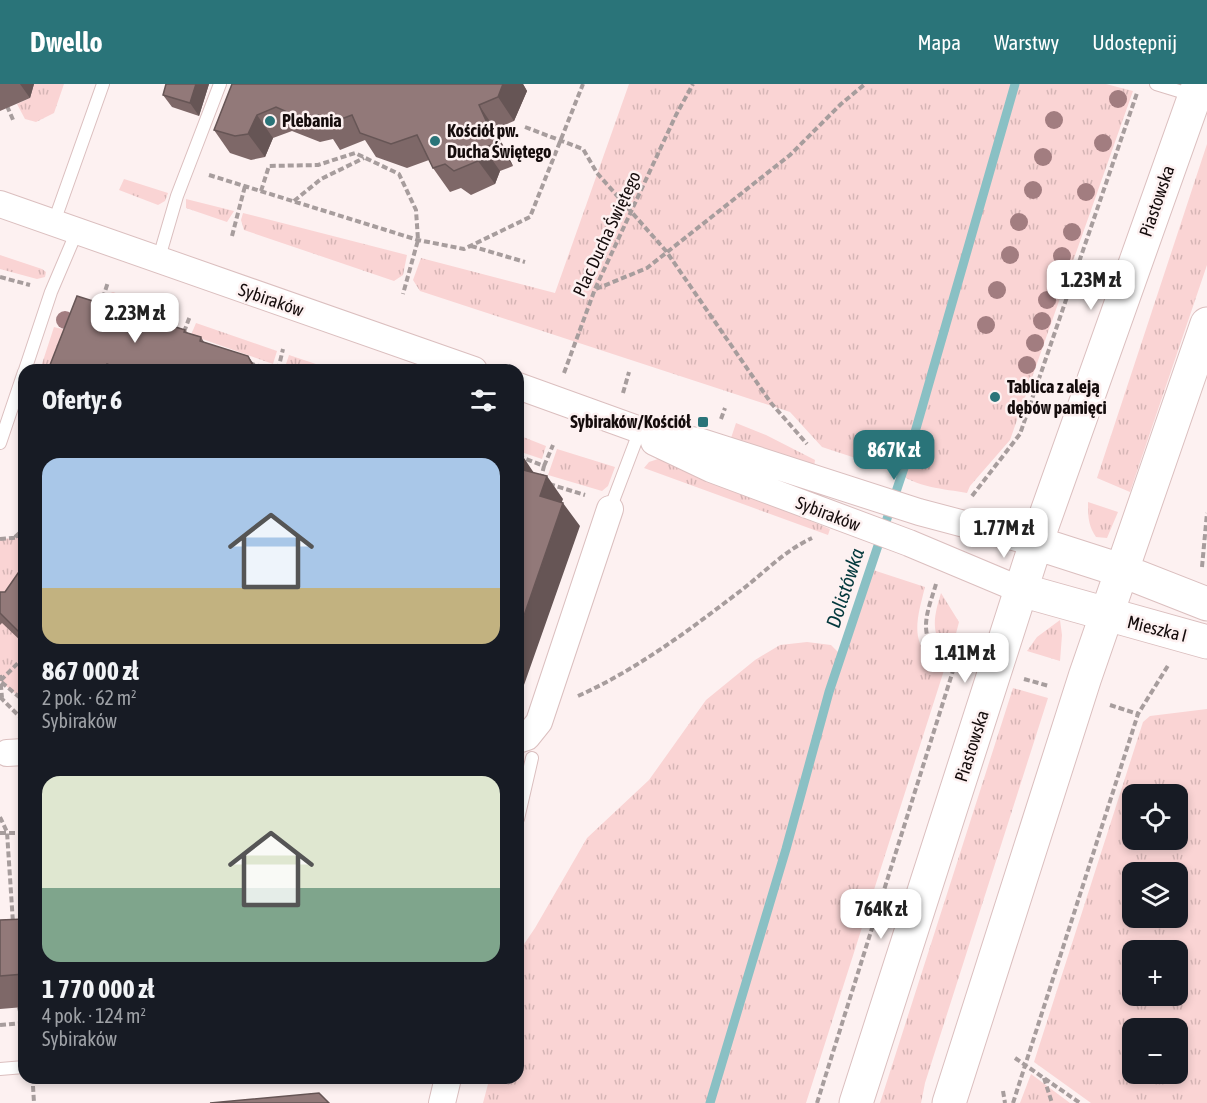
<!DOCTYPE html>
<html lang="pl">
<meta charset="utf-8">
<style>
:root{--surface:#171b24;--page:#242831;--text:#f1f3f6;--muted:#9ea1a6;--accent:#2a7479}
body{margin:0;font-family:"Asap Condensed",sans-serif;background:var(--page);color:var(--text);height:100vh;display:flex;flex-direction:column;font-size:22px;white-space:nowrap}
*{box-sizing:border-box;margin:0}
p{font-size:20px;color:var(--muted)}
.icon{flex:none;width:33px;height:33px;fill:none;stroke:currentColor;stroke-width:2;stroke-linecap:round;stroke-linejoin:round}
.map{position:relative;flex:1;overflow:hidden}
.sheet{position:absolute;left:18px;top:280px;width:506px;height:720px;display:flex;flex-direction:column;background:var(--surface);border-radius:18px;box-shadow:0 3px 9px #0003}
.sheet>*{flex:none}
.fabs{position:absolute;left:1122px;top:700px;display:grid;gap:12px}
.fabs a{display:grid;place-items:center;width:66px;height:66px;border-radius:12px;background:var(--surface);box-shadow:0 3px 9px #0003;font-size:30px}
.price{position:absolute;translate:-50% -51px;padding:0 14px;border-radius:12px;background:#fff;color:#222;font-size:20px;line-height:39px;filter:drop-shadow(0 2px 3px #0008)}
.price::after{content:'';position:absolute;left:50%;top:36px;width:18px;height:14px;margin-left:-9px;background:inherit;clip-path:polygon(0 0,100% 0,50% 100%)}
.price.selected{background:var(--accent);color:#fff}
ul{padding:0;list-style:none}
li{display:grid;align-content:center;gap:12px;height:318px;padding:0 24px}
li span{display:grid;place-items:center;height:186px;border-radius:18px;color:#555}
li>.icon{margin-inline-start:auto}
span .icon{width:108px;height:108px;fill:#fffc;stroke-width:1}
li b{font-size:26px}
h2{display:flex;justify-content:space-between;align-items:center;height:72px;padding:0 24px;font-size:26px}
header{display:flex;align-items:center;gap:36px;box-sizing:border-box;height:84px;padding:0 30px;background:var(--accent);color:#fff}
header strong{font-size:28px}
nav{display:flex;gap:33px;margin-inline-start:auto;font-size:21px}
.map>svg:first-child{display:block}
.grass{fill:url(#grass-tufts);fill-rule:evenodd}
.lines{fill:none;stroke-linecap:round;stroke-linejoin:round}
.stream{stroke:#8ac0c4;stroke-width:9}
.lane-casing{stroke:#dbbfbf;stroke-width:14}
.street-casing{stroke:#dbbfbf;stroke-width:28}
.secondary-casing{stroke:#dbbfbf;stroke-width:35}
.path{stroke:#a79d9d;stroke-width:4;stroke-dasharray:6 3;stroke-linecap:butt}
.lane{stroke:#fff;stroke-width:12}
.street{stroke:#fff;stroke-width:26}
.secondary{stroke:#fff;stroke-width:33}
.tree{fill:#a27d80}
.wall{fill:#7e6868}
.shaded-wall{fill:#655}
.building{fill:#927979;stroke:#655;stroke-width:1.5}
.poi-dot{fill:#2a7479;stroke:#fdf1f1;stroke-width:2}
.labels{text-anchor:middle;stroke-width:5;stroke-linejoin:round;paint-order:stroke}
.poi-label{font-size:18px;font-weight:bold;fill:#150c0c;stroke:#fdf1f1;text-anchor:start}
.street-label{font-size:18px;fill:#150c0c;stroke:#fdf1f1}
.water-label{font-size:20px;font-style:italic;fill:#03383c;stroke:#fdf1f1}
</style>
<header>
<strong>Dwello</strong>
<nav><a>Mapa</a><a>Warstwy</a><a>Udostępnij</a></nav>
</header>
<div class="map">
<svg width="1207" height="1019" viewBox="0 0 1207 1019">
<defs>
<pattern id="grass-tufts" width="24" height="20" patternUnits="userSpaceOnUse" patternTransform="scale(1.5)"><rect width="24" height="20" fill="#fad4d4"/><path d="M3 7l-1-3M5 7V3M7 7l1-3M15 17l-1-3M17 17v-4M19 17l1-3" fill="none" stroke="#d5b5b5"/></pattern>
</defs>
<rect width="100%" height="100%" fill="#fdf1f1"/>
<!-- grass -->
<path class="grass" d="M34,0H64L54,29L36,38L25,35L17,20L30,14Z
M629,0H1106L1133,7L1010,356L970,402L967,409C945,405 914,403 898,388L822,363L790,328L420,207L413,196L421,174L555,209Z
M1207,60V181L1130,408L1097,394Z
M124,95L168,109L165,117L158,121L119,106Z
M186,115L234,127L227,138L186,124Z
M243,129L407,171L403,191L394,197L244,146L241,136Z
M0,171L42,185L46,188L45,193L37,195L0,185Z
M113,208L178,231L173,245L106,220L108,210Z
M196,239L277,267L273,280L191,251Z
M54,243L87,251L82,286H40Z
M289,271L334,286H294L285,283Z
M736,339L766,351L815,376L814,383L730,357Z
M518,351L546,362L542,375L518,367Z
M557,365L615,383L608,402L602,407L548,391Z
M661,374L830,445L828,451L644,384L649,378Z
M1088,418L1118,428L1107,454L1096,453C1088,441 1088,432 1088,418Z
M24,445V617L0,597V455L14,454Z
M870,485L925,503C917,535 906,567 946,580L806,1019H483L488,1000L465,995L518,994V869L535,844L587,754L649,696L706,616L755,576L780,561L807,558L831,561L841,571Z
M941,509L959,538L952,565L941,560C930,544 936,526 941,509Z
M1060,536L1062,551L1060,577L1027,567L1037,553Z
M1013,604L1048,614L925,999L921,1019H880Z
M1207,625V1019H1091L1034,978L1143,638L1150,632ZM1132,711H1178V756H1132ZM1132,789H1178V834H1132ZM1132,867H1178V912H1132ZM1132,945H1178V990H1132Z
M1031,990L1070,1019H1020Z"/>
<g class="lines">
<!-- stream -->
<path class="stream" d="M710,1019L786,765L829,608L909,369L1015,0"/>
<defs>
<path id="lane" d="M1156,0L1192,11
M54,138L103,0
M158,177L177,112L220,0
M25,286L51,208L77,147
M0,359L24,288
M610,425L640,346
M518,735L532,674
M0,985L24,983"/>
<path id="street" d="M0,120L474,286
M518,302L640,346L702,358L919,428L1036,459
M654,358L711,385L909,459L1021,506
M518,656L527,653L539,638L610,425
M7,669L24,668
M442,1019L448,994"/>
<path id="secondary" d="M1036,459L1123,487L1207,520
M1021,506L1207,558
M856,1019L1036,459L1199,0
M949,1019L1085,593L1207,240"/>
</defs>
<!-- lane casing -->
<use href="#lane" class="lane-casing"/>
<!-- street casing -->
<use href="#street" class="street-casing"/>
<!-- secondary casing -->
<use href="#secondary" class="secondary-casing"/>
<!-- path -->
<path class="path" d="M7,22L14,38
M525,43L583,65L597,89L666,167L771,319L807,360
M209,91L418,156L464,165L530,133L583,0
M261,107L269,82L318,81L355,69L399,90L416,126L418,156L403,210
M294,117L321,95L364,74
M232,152L245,102
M471,162L525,178
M0,193L30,201
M596,205L647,184L790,71L841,20L865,0
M100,223L108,198
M184,248L190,232
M249,279L271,286
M278,286L283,265
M564,289L595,205L676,31L693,0
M623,309L629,288
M721,335L725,324
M22,368L24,418
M518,372L544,382L541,394
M544,382L553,361
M549,400L585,411
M972,412L1020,350L1137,9
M15,453L24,445
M0,455L24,453
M1202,483L1207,429
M936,500C929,524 917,548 937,569L965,576
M24,573L0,597L24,617
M0,591L2,614
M1024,595L1049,602
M578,612C636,586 688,547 739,508C764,489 784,467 812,454
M0,613L24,637
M1110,621L1138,630
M0,733L7,748L13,839
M0,749H24
M19,923L24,945
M0,941L24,939
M1015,974L1080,1019
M1044,994L1052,1019
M33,1002L34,1019
M1003,1007L1005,1019
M817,1019L957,574
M1013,1019L1138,630L1169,580"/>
<!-- lane -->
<use href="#lane" class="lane"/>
<!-- street -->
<use href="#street" class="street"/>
<!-- secondary -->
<use href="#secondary" class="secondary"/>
</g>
<!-- trees -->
<g class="tree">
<circle cx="1118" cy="15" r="9"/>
<circle cx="1054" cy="36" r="9"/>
<circle cx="1103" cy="59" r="9"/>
<circle cx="1043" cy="73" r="9"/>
<circle cx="1033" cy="106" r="9"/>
<circle cx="1086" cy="108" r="9"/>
<circle cx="1019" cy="138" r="9"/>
<circle cx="1072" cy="148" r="9"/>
<circle cx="1010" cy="171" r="9"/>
<circle cx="1062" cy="172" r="9"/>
<circle cx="1057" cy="195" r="9"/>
<circle cx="997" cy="206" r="9"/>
<circle cx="1047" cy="216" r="9"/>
<circle cx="65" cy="236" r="9"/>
<circle cx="1042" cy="237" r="9"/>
<circle cx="986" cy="241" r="9"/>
<circle cx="1035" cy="259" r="9"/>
<circle cx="1027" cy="281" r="9"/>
</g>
<!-- wall -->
<path class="wall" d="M0,0H34L30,14L0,27Z
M166,0H209L199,32L172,23L163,11Z
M232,0H523L527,7L514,37L495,45L513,82L500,87L495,100L471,111L461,104L450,108L433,84L429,76L407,84L376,73L365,56L340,66L333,55L320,58L292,47L273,54L265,73L251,76L230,69L214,46Z
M185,246L188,249L201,253L204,258L258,286H48Z
M24,483V560L2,539L0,541V508H5Z
M24,835V923L0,925V836Z"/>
<!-- shaded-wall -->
<path class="shaded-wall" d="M20,0H34L30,14Z
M196,0H209L199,32L190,19Z
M503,0H523L527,7L514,37L498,13Z
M479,21L495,45L513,82L496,59Z
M257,31L273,54L265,73L248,50Z
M484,64L500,87L495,100L478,77Z
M248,272L258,286H255Z
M107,280L111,286H105Z
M522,371L538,395L519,385Z
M547,392L563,415L556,435L540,412Z
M563,419L580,442L518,618V549Z"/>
<!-- building -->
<path class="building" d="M166,0H196L190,19L163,11Z
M232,0H503L498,13L479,21L496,59L484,64L478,77L454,87L445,80L433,84L417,51L391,60L360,49L352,31L323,42L318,31L303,35L276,23L257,31L248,50L235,52L214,46Z
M77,212L185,246L184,248L201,253L200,257L248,272L255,286H122L107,280L105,286H48Z
M19,341H24V376H21Z
M518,370L522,371L519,385L547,392L540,412L563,419L518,549Z
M23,482L24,483V553L0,529V508H5Z
M24,835V890L0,892V836Z
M319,1009L329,1019H210Z"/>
<!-- markers -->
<g class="poi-dot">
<circle cx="270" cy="37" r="6"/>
<circle cx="435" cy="57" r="6"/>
<circle cx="995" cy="313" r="6"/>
<rect x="697" y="332" width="12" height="12" rx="3"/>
</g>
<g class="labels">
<!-- poi labels -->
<g class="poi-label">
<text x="282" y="43">Plebania</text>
<text x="447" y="53">Kościół pw.<tspan x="447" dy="21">Ducha Świętego</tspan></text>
<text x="1007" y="309">Tablica z aleją<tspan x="1007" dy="21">dębów pamięci</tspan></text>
<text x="691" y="344" text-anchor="end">Sybiraków/Kościół</text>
</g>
<!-- street labels -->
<g class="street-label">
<text transform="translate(1157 117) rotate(-71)" y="6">Piastowska</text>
<text transform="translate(607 150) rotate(-65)" y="6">Plac Ducha Świętego</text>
<text transform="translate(271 216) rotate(19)" y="6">Sybiraków</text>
<text transform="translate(828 430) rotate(21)" y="6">Sybiraków</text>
<text transform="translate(1157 545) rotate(14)" y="6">Mieszka I</text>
<text transform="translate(972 662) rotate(-72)" y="6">Piastowska</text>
</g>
<!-- water labels -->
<g class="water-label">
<text transform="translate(845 504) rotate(-72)" y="7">Dolistówka</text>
</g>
</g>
</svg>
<div class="fabs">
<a><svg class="icon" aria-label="locate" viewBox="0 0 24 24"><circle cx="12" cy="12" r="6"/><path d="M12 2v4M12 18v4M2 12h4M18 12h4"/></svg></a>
<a><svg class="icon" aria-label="layers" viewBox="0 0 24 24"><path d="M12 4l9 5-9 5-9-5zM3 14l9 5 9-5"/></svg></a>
<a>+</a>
<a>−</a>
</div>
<b class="price" style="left:1091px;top:227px">1.23M zł</b>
<b class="price" style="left:135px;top:260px">2.23M zł</b>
<b class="price selected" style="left:894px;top:397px">867K zł</b>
<b class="price" style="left:1004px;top:475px">1.77M zł</b>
<b class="price" style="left:965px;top:600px">1.41M zł</b>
<b class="price" style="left:881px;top:856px">764K zł</b>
<section class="sheet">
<h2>Oferty: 6<svg class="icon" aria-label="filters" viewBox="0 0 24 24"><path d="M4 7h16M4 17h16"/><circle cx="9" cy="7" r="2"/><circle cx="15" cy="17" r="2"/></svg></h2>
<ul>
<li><span style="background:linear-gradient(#a9c7e8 70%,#c2b280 0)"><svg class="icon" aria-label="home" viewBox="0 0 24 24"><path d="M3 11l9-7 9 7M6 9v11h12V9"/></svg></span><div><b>867 000 zł</b><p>2 pok. · 62 m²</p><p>Sybiraków</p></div></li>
<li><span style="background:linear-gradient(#dfe7d0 60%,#7fa58c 0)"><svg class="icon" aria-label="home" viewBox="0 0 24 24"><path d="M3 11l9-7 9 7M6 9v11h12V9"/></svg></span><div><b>1 770 000 zł</b><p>4 pok. · 124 m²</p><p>Sybiraków</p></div></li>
</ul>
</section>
</div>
